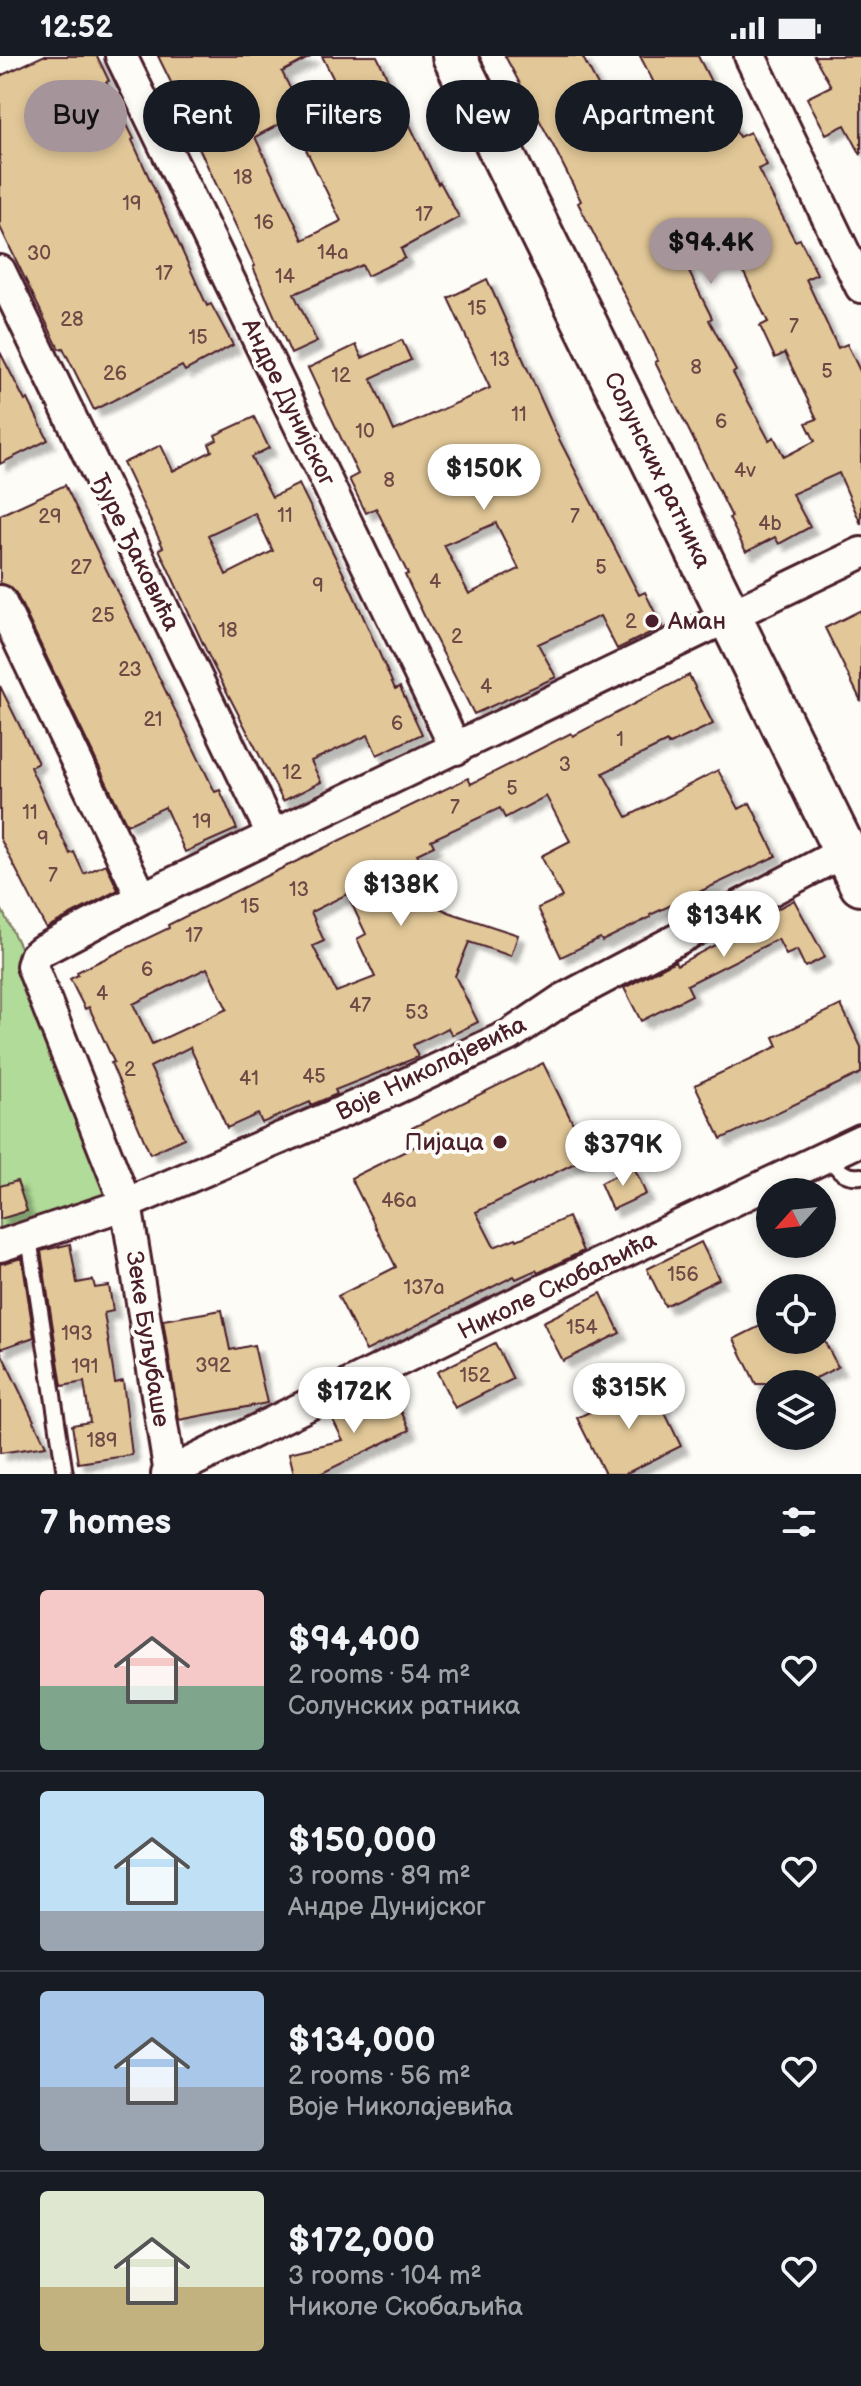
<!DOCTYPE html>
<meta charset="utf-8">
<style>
:root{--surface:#171b24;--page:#20242c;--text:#f1f3f6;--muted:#9ea1a6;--line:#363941;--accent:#a6949b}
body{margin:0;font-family:"Balsamiq Sans",sans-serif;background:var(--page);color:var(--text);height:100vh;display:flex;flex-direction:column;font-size:30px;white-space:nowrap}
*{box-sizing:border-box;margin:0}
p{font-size:26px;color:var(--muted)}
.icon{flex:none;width:44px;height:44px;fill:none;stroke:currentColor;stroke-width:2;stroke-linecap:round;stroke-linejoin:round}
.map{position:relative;height:1418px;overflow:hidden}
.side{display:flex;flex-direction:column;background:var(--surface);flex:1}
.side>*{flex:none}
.guide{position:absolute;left:24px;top:24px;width:814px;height:72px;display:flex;gap:16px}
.needle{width:52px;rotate:243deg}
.fabs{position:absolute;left:756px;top:1122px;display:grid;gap:16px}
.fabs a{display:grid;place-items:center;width:80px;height:80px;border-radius:50%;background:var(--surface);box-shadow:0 4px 12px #0003;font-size:40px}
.price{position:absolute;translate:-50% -68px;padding:0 18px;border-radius:28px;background:#fff;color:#222;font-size:26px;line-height:52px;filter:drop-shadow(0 2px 4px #0008)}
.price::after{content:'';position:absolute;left:50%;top:48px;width:24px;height:18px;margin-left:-12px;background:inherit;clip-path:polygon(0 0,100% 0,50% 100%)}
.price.on{background:var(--accent);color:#111}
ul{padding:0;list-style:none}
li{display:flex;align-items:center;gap:24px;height:200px;padding:0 40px}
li+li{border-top:2px solid var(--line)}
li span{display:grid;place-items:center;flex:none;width:224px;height:160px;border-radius:8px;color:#555}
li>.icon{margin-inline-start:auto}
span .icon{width:96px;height:96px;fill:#fffc;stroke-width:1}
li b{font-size:34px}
h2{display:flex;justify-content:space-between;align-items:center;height:96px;padding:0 40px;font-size:34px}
.chip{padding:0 28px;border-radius:36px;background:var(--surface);box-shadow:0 4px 12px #0003;font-size:28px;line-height:72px}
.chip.on{background:var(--accent);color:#111}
.status{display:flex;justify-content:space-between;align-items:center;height:56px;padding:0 40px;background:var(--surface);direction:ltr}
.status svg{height:22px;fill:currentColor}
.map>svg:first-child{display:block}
.green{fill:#b1db98;stroke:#7e7d62;stroke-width:2}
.building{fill:#e2c898;stroke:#4a1f2b;stroke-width:2;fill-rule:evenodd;filter:url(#shadow)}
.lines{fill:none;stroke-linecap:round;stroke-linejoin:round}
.service-casing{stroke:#4a1f2b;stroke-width:20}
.minor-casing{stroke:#4a1f2b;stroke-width:36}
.secondary-casing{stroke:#4a1f2b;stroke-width:48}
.service{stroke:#fdfcf7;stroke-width:14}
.minor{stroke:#fdfcf7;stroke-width:30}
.secondary{stroke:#fdfcf7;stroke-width:42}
.poi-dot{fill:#4a1f2b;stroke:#fdfcf7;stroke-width:3}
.labels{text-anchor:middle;stroke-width:8;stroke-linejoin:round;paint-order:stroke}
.number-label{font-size:20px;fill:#704946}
.street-label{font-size:24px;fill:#4a1f2b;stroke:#fdfcf7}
.poi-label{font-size:24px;fill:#4a1f2b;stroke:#fdfcf7;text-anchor:start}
</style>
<div class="status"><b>12:52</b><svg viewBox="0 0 49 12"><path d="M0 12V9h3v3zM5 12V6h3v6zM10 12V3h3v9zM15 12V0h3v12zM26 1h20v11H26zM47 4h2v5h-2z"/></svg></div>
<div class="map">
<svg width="861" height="1418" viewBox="0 0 861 1418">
<defs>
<filter id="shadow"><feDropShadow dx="7" dy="7" stdDeviation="2" flood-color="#0004"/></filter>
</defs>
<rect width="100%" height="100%" fill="#fdfcf7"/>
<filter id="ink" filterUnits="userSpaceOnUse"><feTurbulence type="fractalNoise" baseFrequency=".0125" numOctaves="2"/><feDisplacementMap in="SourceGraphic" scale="16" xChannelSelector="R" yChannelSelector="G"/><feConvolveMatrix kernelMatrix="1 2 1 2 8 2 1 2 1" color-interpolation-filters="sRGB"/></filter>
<g filter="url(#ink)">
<!-- green -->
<path class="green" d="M0,850L21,893L126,1148L0,1184Z"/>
<!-- building -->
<path class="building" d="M43,0H97L109,25L106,26L134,83L132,84L207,250L211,248L233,289L185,315L182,310L94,354L63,292L59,293L0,171V20Z
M158,0H312L282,16L302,56L255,81L303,184L341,165L293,67L343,42L322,0H377L438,128L440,126L459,161L401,193L405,202L367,220L362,209L294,238L317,286L291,298L253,211L255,210L188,69L191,67Z
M505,0H582L622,74L667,52L640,0H698L739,81L750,76L767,109L758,113L795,185L800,183L817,218L806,223L838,292L847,288L861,317V468L839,417L792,438L810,471L779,488L775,481L746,496L729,462L732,461L655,306L658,305L578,147L581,145L555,93ZM724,170L742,205L739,207L768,266L760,270L775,302L785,297L817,363L806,367L815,385L784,401L774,381L769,384L733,317L736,315L709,264L712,262L677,192Z
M814,0H861V99L845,69L826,78L807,42L831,30Z
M487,223L558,381L639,539L645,536L662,571L617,593L600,560L538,588L556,621L474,658L428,568L405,519L408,518L376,452L366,457L349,423L358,418L308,312L356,289L362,302L402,284L411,304L371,322L394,375L490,332L448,242ZM496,467L519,513L469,538L444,489Z
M0,296L25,345L28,343L48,384L0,408Z
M254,361L269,392L251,401L272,441L299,428L351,533L395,633L400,631L422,678L377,699L368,679L311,705L321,726L283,745L212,607L159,493L163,491L123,407L161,389L173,415L212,395L209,388L217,384L215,379ZM255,457L273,495L226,519L208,479Z
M65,429L215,736L220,734L237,773L185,796L165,751L127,769L16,537L9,530L0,527V459Z
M861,554V645L825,572Z
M689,619L713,668L668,689L667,686L603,717L627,761L718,714L739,753L750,747L776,800L650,859L651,861L602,885L600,882L561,901L538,852L562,841L541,800L570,785L546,740L505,762L500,752L431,784L434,790L417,798L428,821L401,835L451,857L518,879L511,900L469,886L455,920L478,966L452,979L448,972L413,989L418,1001L335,1034L337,1038L311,1049L310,1046L262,1067L258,1058L227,1072L190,991L150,1011L184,1082L150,1098L111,1007L114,1006L89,951L85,953L70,923L78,919L77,916L169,872L168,869L260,823L468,722L471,728L571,677L573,680ZM347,838L366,878L357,883L375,921L336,936L313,890L324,885L311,856ZM207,912L227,953L152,988L133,948Z
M0,630L38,707L30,711L70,798L74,796L84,818L106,808L118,834L46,872L0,782Z
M794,844L825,901L805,911L797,894L786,899L778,883L687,929L692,939L641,965L624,932L675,905L677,909L770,860L769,857Z
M841,949L861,991V1017L721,1083L695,1029L778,990L774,981Z
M543,1007L589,1100L476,1156L494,1191L516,1182L517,1184L568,1161L583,1195L538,1217L536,1214L516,1223L514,1220L366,1295L338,1240L396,1211L351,1122L420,1088L412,1072Z
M634,1111L646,1138L612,1154L600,1127Z
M17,1125L27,1155L0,1163V1130Z
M701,1186L719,1223L665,1250L647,1213Z
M70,1188L77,1227L93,1224L95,1232L109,1230L113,1255L104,1257L115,1327L123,1325L132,1399L78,1407L72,1369L90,1366L84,1326L62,1330L41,1195Z
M22,1202L34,1281L0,1293V1208Z
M601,1237L620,1277L563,1305L543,1266Z
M222,1254L230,1294L254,1289L267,1347L179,1364L163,1264Z
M770,1265V1284H824L838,1311L804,1328H756L734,1283Z
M495,1287L513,1323L455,1352L437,1316Z
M0,1294L46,1390L0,1397Z
M650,1326L681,1390L625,1418H605L577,1362Z
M391,1334L410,1374L320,1418H294L289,1397L343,1384L332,1362Z"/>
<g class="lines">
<defs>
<path id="service" d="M830,1101C837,1114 845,1122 861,1120
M29,1182L65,1418"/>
<path id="minor" d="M121,0L456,693
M750,0L861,231
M0,215L272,778
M0,545L142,842L41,895L35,900L32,910L126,1148L170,1418
M142,842L861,497
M0,1190L126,1148L384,1038L510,979L562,944L845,795
M167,1418L512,1249L861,1084"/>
<path id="secondary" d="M454,0L861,828"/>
</defs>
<!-- service casing -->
<use href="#service" class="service-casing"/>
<!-- minor casing -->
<use href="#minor" class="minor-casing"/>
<!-- secondary casing -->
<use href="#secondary" class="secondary-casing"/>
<!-- service -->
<use href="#service" class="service"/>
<!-- minor -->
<use href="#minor" class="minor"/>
<!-- secondary -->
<use href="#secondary" class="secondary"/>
</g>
</g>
<!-- markers -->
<g class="poi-dot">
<circle cx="652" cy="565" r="8"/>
<circle cx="500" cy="1086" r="8"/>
</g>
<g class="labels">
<!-- number labels -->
<g class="number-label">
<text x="243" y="128">18</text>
<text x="132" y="154">19</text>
<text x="424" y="165">17</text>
<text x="264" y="173">16</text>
<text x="333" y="203">14a</text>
<text x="39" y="204">30</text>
<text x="164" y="224">17</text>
<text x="285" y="227">14</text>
<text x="477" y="259">15</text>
<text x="72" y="270">28</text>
<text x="794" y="277">7</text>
<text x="198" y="288">15</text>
<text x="500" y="310">13</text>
<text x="696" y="318">8</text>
<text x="827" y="322">5</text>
<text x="115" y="324">26</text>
<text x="341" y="326">12</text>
<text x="519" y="365">11</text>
<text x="721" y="372">6</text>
<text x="365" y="382">10</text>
<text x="745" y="421">4v</text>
<text x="389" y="431">8</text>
<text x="285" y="466">11</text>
<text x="50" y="467">29</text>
<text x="575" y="467">7</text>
<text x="770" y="474">4b</text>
<text x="81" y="518">27</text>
<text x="601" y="518">5</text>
<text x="435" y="532">4</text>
<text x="318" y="536">9</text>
<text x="103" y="566">25</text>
<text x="631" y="572">2</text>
<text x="228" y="581">18</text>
<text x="457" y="587">2</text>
<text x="130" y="620">23</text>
<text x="486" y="637">4</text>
<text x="153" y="670">21</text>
<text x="397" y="674">6</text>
<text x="620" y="690">1</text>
<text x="565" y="715">3</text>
<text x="292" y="723">12</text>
<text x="512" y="739">5</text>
<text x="455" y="758">7</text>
<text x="30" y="763">11</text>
<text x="202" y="772">19</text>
<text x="43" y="789">9</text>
<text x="53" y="826">7</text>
<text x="299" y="840">13</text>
<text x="250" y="857">15</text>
<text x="194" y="886">17</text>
<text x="147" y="920">6</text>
<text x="102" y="944">4</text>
<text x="360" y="956">47</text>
<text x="417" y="963">53</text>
<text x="130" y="1020">2</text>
<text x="314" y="1027">45</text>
<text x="249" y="1029">41</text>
<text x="399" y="1151">46a</text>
<text x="683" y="1225">156</text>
<text x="424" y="1238">137a</text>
<text x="582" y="1278">154</text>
<text x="77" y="1284">193</text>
<text x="213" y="1316">392</text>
<text x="85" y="1317">191</text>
<text x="475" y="1326">152</text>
<text x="102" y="1391">189</text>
</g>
<!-- street labels -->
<g class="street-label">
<text transform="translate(289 346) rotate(64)" y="8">Андре Дунијског</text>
<text transform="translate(658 414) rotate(64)" y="8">Солунских ратника</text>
<text transform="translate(136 496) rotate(64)" y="8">Ђуре Ђаковића</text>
<text transform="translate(431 1012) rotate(-26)" y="8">Воје Николајевића</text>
<text transform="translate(557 1229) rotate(-26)" y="8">Николе Скобаљића</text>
<text transform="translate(148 1283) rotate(81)" y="8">Зеке Буљубаше</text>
</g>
<!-- poi labels -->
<g class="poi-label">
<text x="668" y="573">Аман</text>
<text x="484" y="1094" text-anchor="end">Пијаца</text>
</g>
</g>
</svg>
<div class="fabs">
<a><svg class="needle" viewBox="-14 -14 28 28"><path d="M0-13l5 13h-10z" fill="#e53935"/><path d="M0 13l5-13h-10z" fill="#9ea1a6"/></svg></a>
<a><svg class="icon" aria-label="locate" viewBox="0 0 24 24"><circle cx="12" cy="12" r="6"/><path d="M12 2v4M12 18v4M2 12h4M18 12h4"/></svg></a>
<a><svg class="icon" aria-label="layers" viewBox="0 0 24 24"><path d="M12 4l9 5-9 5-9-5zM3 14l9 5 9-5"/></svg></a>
</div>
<b class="price on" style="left:711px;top:230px">$94.4K</b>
<b class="price" style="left:484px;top:456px">$150K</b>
<b class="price" style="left:401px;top:872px">$138K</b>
<b class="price" style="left:724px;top:903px">$134K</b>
<b class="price" style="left:623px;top:1132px">$379K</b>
<b class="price" style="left:629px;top:1375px">$315K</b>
<b class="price" style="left:354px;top:1379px">$172K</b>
<div class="guide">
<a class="chip on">Buy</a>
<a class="chip">Rent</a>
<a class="chip">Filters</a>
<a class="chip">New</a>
<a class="chip">Apartment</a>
</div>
</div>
<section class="side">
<h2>7 homes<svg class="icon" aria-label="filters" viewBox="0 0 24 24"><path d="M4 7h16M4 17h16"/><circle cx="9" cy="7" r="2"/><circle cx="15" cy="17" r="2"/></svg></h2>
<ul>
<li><span style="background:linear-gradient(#f6c9c9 60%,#7fa58c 0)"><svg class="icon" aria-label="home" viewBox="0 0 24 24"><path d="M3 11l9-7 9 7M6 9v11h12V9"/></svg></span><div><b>$94,400</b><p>2 rooms · 54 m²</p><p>Солунских ратника</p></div><svg class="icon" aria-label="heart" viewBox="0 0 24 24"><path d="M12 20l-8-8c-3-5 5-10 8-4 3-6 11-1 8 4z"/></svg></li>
<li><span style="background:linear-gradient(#bfe0f5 75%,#9aa5b1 0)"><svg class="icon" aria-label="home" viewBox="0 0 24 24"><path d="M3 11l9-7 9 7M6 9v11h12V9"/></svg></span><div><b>$150,000</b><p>3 rooms · 89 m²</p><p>Андре Дунијског</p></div><svg class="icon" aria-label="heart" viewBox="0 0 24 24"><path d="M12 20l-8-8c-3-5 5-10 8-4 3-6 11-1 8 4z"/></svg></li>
<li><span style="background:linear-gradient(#a9c7e8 60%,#9aa5b1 0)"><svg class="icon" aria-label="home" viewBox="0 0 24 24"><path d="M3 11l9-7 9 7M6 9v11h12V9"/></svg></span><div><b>$134,000</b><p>2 rooms · 56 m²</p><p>Воје Николајевића</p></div><svg class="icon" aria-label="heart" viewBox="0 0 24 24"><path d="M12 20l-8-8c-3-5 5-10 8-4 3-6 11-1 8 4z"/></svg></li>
<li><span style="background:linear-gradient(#dfe7d0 60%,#c2b280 0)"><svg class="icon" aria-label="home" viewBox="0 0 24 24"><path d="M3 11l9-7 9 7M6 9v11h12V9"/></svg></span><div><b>$172,000</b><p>3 rooms · 104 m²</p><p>Николе Скобаљића</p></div><svg class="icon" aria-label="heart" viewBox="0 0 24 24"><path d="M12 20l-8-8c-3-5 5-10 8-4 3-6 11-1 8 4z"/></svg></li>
</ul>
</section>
